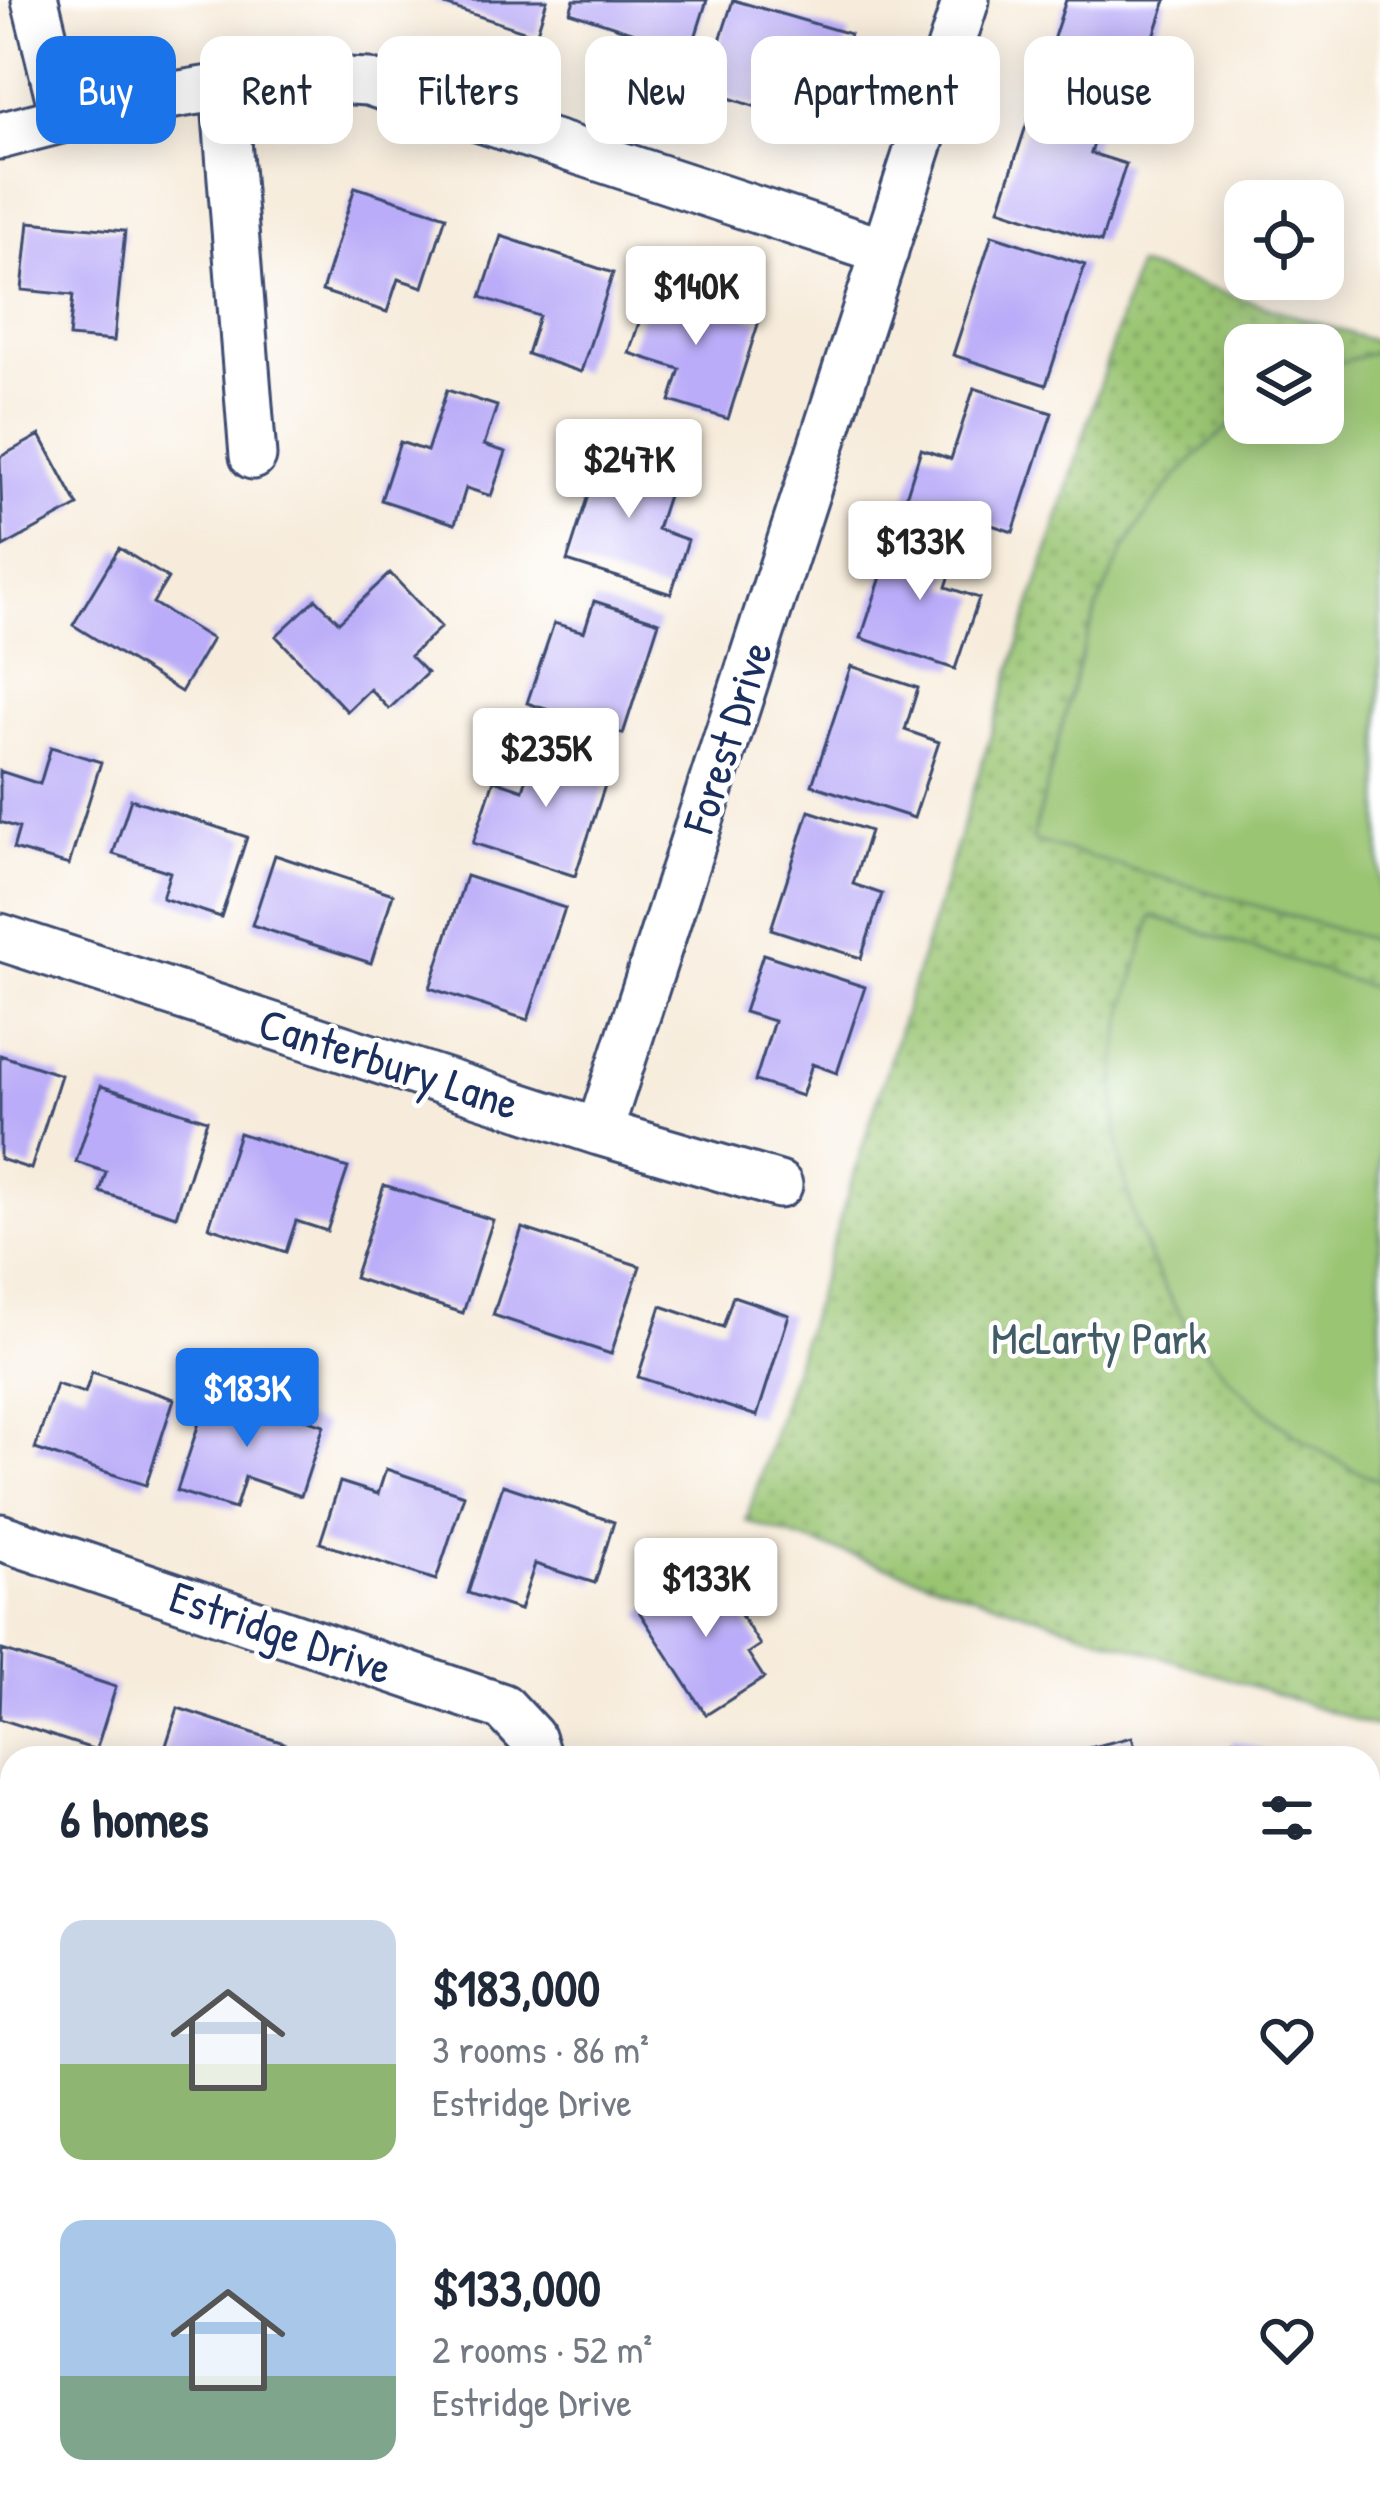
<!DOCTYPE html>
<meta charset="utf-8">
<style>
:root{--surface:#fff;--page:#f6f6f7;--text:#1f2937;--muted:#747a83;--accent:#1a73e8}
body{margin:0;font-family:"Patrick Hand",sans-serif;background:var(--page);color:var(--text);height:100vh;display:flex;flex-direction:column;font-size:45px;white-space:nowrap}
*{box-sizing:border-box;margin:0}
p{font-size:39px;color:var(--muted)}
.icon{flex:none;width:66px;height:66px;fill:none;stroke:currentColor;stroke-width:2;stroke-linecap:round;stroke-linejoin:round}
.map{position:relative;flex:1;overflow:hidden}
.details{position:absolute;left:0px;top:1746px;width:1380px;height:768px;display:flex;flex-direction:column;background:var(--surface);border-radius:36px 36px 0 0;box-shadow:0 6px 30px #0003}
.details>*{flex:none}
.guide{position:absolute;left:36px;top:36px;width:1308px;height:108px;display:flex;gap:24px}
.buttons{position:absolute;left:1224px;top:180px;display:grid;gap:24px}
.buttons a{display:grid;place-items:center;width:120px;height:120px;border-radius:24px;background:var(--surface);box-shadow:0 6px 30px #0003;font-size:60px}
.price{position:absolute;translate:-50% -102px;padding:0 27px;border-radius:12px;background:#fff;color:#222;font-size:39px;line-height:78px;filter:drop-shadow(0 3px 6px #0008)}
.price::after{content:'';position:absolute;left:50%;top:72px;width:36px;height:27px;margin-left:-18px;background:inherit;clip-path:polygon(0 0,100% 0,50% 100%)}
.price.current{background:var(--accent);color:#fff}
ul{padding:0;list-style:none}
li{display:flex;align-items:center;gap:36px;height:300px;padding:0 60px}
li span{display:grid;place-items:center;flex:none;width:336px;height:240px;border-radius:24px;color:#555}
li>.icon{margin-inline-start:auto}
span .icon{width:144px;height:144px;fill:#fffc;stroke-width:1}
li b{font-size:51px}
h2{display:flex;justify-content:space-between;align-items:center;height:144px;padding:0 60px;font-size:51px}
.tag{padding:0 42px;border-radius:24px;background:var(--surface);box-shadow:0 6px 30px #0003;font-size:42px;line-height:108px}
.tag.current{background:var(--accent);color:#fff}
.map>svg:first-child{display:block}
.park{fill:url(#park-dots);stroke:#5a7a68;stroke-width:3;fill-rule:evenodd}
.pitch{fill:#9ac572;stroke:#5a7a68;stroke-width:3}
.building{fill:#baacf8}
.lines{fill:none;stroke-linecap:round;stroke-linejoin:round}
.minor-casing{stroke:#3c4b71;stroke-width:51}
.minor{stroke:#fff;stroke-width:45}
.labels{text-anchor:middle;stroke-width:9;stroke-linejoin:round;paint-order:stroke}
.street-label{font-size:45px;fill:#1b2f5e;stroke:#fff}
.park-label{font-size:45px;fill:#415c64;stroke:#fff}
</style>
<div class="map">
<svg width="1380" height="2514" viewBox="0 0 1380 2514">
<defs>
<pattern id="park-dots" width="8" height="8" patternUnits="userSpaceOnUse" patternTransform="scale(3)"><rect width="8" height="8" fill="#9ac572"/><path d="M2 2h.1M6 6h.1" fill="none" stroke="#7da061" stroke-width="1.8" stroke-linecap="round"/></pattern>
</defs>
<rect width="100%" height="100%" fill="#fff"/>
<filter id="ink" filterUnits="userSpaceOnUse"><feTurbulence type="fractalNoise" baseFrequency=".00833" numOctaves="2"/><feDisplacementMap in="SourceGraphic" scale="24" xChannelSelector="R" yChannelSelector="G"/><feConvolveMatrix kernelMatrix="1 2 1 2 8 2 1 2 1" color-interpolation-filters="sRGB"/></filter>
<filter id="wash" filterUnits="userSpaceOnUse"><feTurbulence type="fractalNoise" baseFrequency=".004" numOctaves="4" result="noise"/><feDisplacementMap in="SourceGraphic" scale="48" xChannelSelector="R" yChannelSelector="G"/><feGaussianBlur stdDeviation="2.7" result="paint"/><feColorMatrix in="noise" values="0 0 0 0 0 0 0 0 0 0 0 0 0 0 0 0 0 1.4 0 .05"/><feComposite in="paint" operator="in"/></filter>
<g filter="url(#wash)">
<rect width="100%" height="100%" fill="#f7ecdb"/>
<!-- park -->
<path class="park" d="M1137,265L1380,343V1728L746,1521ZM1245,345H1323V423H1245Z"/>
<!-- pitch -->
<path class="pitch" d="M1380,351V942L1032,840C1083,662 1087,535 1245,414V423H1323V367Z
M1152,916L1380,990V1481C1212,1412 1101,1244 1117,1059C1121,1011 1139,962 1152,916Z"/>
<g id="blocks">
<!-- building -->
<path class="building" d="M430,0H547L536,35Z
M574,0H707L681,82L624,64L634,33L570,12Z
M733,0L850,34L829,99L775,82L766,110L704,90Z
M1066,0H1166L1135,94L1045,65Z
M1038,89L1105,110L1091,153L1126,164L1101,242L999,209Z
M355,187L446,216L423,287L398,279L387,312L322,291Z
M29,222L125,231L114,341L69,337L73,295L22,290Z
M992,235L1085,265L1046,385L953,355Z
M501,236L613,273L581,372L527,354L539,316L481,297Z
M651,286L759,321L728,419L670,401L680,369L629,353Z
M974,388L1052,413L1013,532L906,497L921,449L951,459Z
M447,390L497,406L484,445L506,452L491,496L466,488L455,524L381,500L400,442L427,451Z
M40,435L78,506L3,547L0,457Z
M605,442L678,465L657,529L688,540L671,594L567,561Z
M896,531L958,551L946,587L979,598L955,669L861,638Z
M119,548L168,578L153,603L212,639L181,692L73,625Z
M390,573L441,627L410,656L427,673L389,709L370,689L347,711L276,636L316,599L339,622Z
M594,601L659,622L623,734L527,703L554,623L584,632Z
M851,666L918,688L905,730L939,742L914,818L812,785Z
M539,740L612,764L575,876L473,843L494,780L523,790Z
M51,747L101,762L69,865L13,849L19,828L0,822V771L40,784Z
M131,799L247,837L221,917L162,898L170,872L113,854Z
M809,811L870,831L853,884L882,894L861,958L771,929Z
M275,855L393,894L371,963L252,925Z
M466,876L565,908L528,1020L430,988Z
M763,954L865,987L837,1073L812,1064L802,1096L755,1081L774,1021L744,1012Z
M0,1055L61,1075L31,1169L0,1159Z
M101,1086L207,1120L176,1216L100,1192L106,1172L76,1162Z
M239,1133L348,1168L327,1231L296,1221L286,1252L209,1227Z
M384,1185L493,1220L463,1313L354,1278Z
M522,1228L640,1266L611,1354L493,1315Z
M733,1296L789,1315L757,1416L638,1377L661,1306L723,1327Z
M92,1372L174,1399L146,1485L35,1449L56,1384L85,1393Z
M210,1389L324,1425L301,1496L245,1477L235,1509L177,1491Z
M386,1469L464,1495L436,1580L320,1543L340,1482L378,1494Z
M503,1485L614,1522L595,1583L535,1564L520,1610L468,1593Z
M710,1567L760,1645L748,1653L764,1678L706,1715L640,1613Z
M2,1650L116,1687L96,1750L0,1719Z
M178,1708L284,1743L279,1758H162Z
M1132,1737L1138,1758H1057V1756Z
M1233,1740L1284,1757V1758H1227Z
M0,1843L12,1847V1931L0,1927Z
M1368,2107L1380,2111V2189L1368,2185Z
M2,2170L12,2173V2295L0,2291Z
M0,2333L12,2337L9,2451L0,2448Z
M151,2502H207L203,2514Z
M424,2502H495L491,2514H420Z
M682,2502H780L776,2514H678Z
M998,2502H1014L1049,2514H994Z"/>
</g>
</g>
<g filter="url(#ink)">
<use href="#blocks" fill-opacity="0" stroke="#3c4b71" stroke-width="3"/>
<g class="lines">
<defs>
<path id="minor" d="M35,0L64,119
M224,90L253,456
M0,136C118,104 246,73 368,82L885,252
M0,937L599,1132L779,1185
M599,1132L966,0
M0,1537L503,1707L531,1737L538,1758
M1368,1979L1380,1983
M0,2067L12,2071
M1273,2502L1306,2514
M315,2514L319,2502
M889,2514L893,2502"/>
</defs>
<!-- minor casing -->
<use href="#minor" class="minor-casing"/>
<!-- minor -->
<use href="#minor" class="minor"/>
</g>
</g>
<g class="labels">
<!-- street labels -->
<g class="street-label">
<text transform="translate(727 737) rotate(-72)" y="16">Forest Drive</text>
<text transform="translate(389 1063) rotate(18)" y="16">Canterbury Lane</text>
<text transform="translate(281 1632) rotate(19)" y="16">Estridge Drive</text>
</g>
<!-- park labels -->
<g class="park-label">
<text x="1099" y="1354">McLarty Park</text>
</g>
</g>
</svg>
<div class="buttons">
<a><svg class="icon" aria-label="locate" viewBox="0 0 24 24"><circle cx="12" cy="12" r="6"/><path d="M12 2v4M12 18v4M2 12h4M18 12h4"/></svg></a>
<a><svg class="icon" aria-label="layers" viewBox="0 0 24 24"><path d="M12 4l9 5-9 5-9-5zM3 14l9 5 9-5"/></svg></a>
</div>
<b class="price" style="left:696px;top:348px">$140K</b>
<b class="price" style="left:629px;top:521px">$247K</b>
<b class="price" style="left:920px;top:603px">$133K</b>
<b class="price" style="left:546px;top:810px">$235K</b>
<b class="price current" style="left:247px;top:1450px">$183K</b>
<b class="price" style="left:706px;top:1640px">$133K</b>
<div class="guide">
<a class="tag current">Buy</a>
<a class="tag">Rent</a>
<a class="tag">Filters</a>
<a class="tag">New</a>
<a class="tag">Apartment</a>
<a class="tag">House</a>
</div>
<section class="details">
<h2>6 homes<svg class="icon" aria-label="filters" viewBox="0 0 24 24"><path d="M4 7h16M4 17h16"/><circle cx="9" cy="7" r="2"/><circle cx="15" cy="17" r="2"/></svg></h2>
<ul>
<li><span style="background:linear-gradient(#c9d6e8 60%,#8fb573 0)"><svg class="icon" aria-label="home" viewBox="0 0 24 24"><path d="M3 11l9-7 9 7M6 9v11h12V9"/></svg></span><div><b>$183,000</b><p>3 rooms · 86 m²</p><p>Estridge Drive</p></div><svg class="icon" aria-label="heart" viewBox="0 0 24 24"><path d="M12 20l-8-8c-3-5 5-10 8-4 3-6 11-1 8 4z"/></svg></li>
<li><span style="background:linear-gradient(#a9c7e8 65%,#7fa58c 0)"><svg class="icon" aria-label="home" viewBox="0 0 24 24"><path d="M3 11l9-7 9 7M6 9v11h12V9"/></svg></span><div><b>$133,000</b><p>2 rooms · 52 m²</p><p>Estridge Drive</p></div><svg class="icon" aria-label="heart" viewBox="0 0 24 24"><path d="M12 20l-8-8c-3-5 5-10 8-4 3-6 11-1 8 4z"/></svg></li>
</ul>
</section>
</div>
